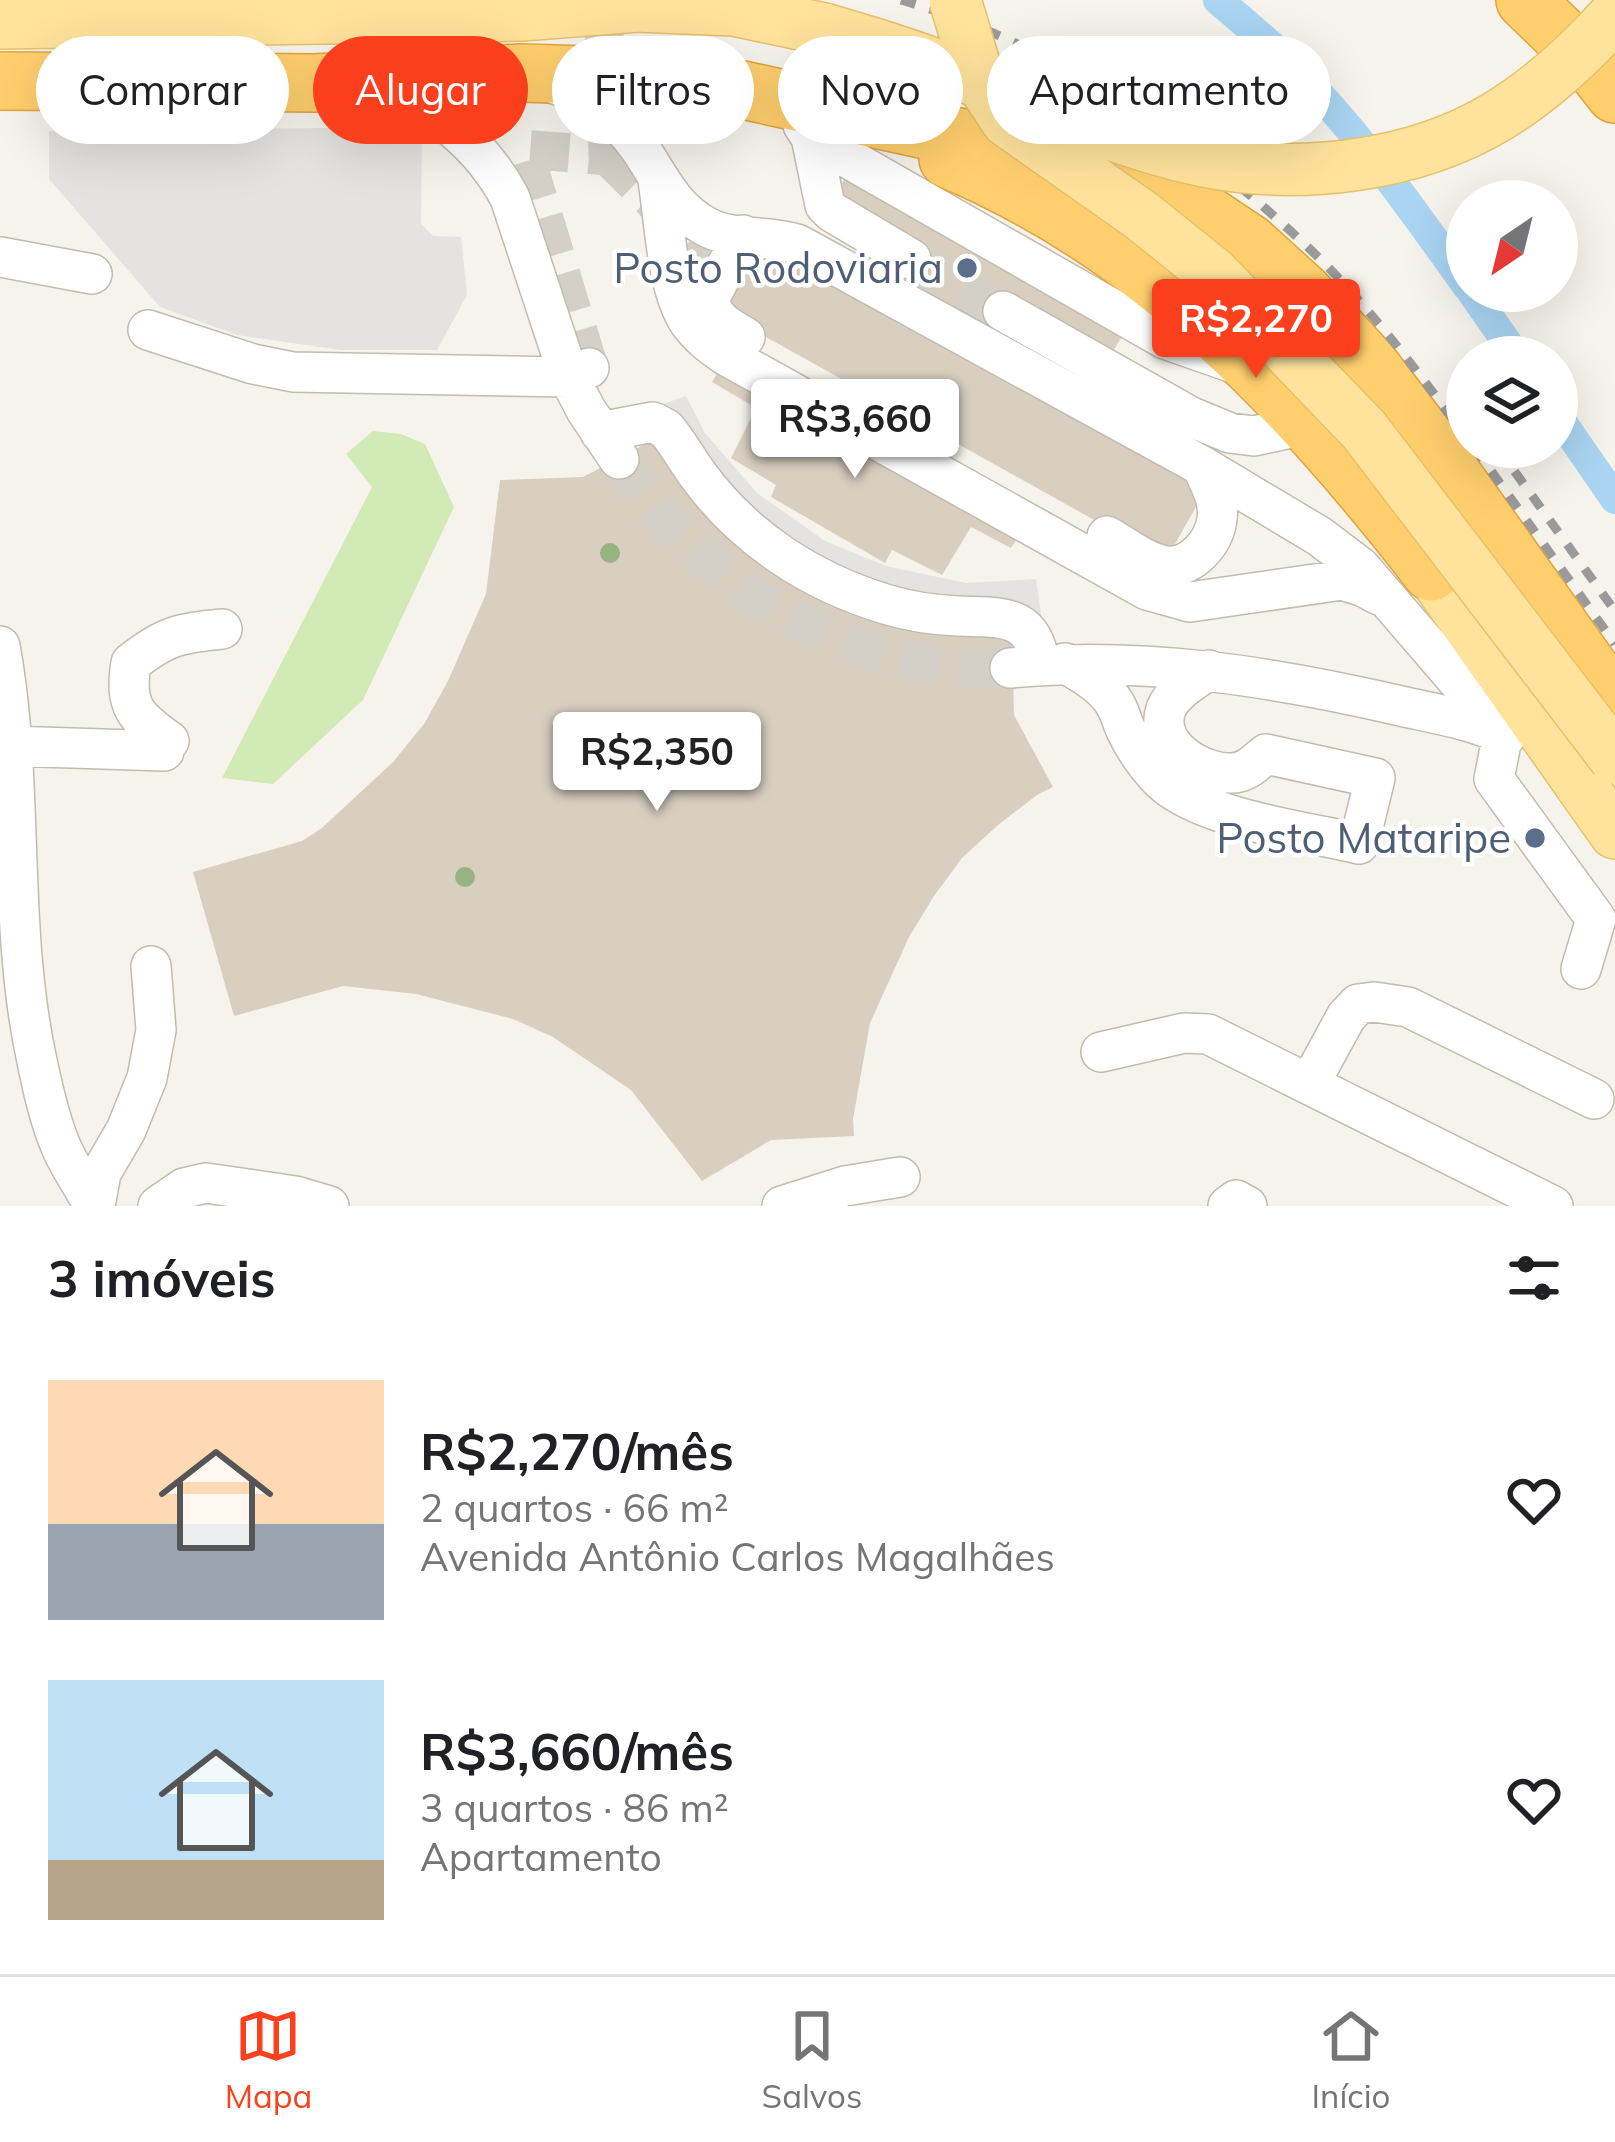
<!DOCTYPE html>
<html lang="pt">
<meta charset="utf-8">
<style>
:root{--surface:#fff;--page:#f2f2f2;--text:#202124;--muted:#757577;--line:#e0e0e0;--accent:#fc3f1d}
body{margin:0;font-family:Mulish,sans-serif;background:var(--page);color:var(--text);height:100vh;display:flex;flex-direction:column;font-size:45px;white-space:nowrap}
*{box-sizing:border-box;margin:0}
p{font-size:39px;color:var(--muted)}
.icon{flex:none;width:66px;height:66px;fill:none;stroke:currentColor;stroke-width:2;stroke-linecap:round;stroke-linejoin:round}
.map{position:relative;height:1206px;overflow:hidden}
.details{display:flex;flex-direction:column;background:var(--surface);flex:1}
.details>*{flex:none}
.hud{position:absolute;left:36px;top:36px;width:1545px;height:108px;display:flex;gap:24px}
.needle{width:78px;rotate:215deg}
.controls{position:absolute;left:1446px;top:180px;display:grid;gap:24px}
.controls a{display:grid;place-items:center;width:132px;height:132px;border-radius:50%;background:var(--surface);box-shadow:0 12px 48px #0002;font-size:60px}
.price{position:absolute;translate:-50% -102px;padding:0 27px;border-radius:12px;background:#fff;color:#222;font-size:39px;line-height:78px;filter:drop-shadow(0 3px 6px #0008)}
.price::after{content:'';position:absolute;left:50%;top:72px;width:36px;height:27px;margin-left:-18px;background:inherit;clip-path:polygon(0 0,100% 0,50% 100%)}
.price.active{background:var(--accent);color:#fff}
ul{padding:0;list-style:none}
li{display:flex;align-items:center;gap:36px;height:300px;padding:0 48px}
li span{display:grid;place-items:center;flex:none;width:336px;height:240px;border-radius:0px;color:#555}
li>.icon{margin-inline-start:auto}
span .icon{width:144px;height:144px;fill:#fffc;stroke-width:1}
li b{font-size:51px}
h2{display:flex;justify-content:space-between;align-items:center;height:144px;padding:0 48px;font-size:51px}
.pill{padding:0 42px;border-radius:54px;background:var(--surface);box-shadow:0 12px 48px #0002;font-size:42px;line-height:108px}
.pill.active{background:var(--accent);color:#fff}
.tab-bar{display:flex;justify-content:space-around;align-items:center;height:168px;border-top:3px solid var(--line);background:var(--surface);font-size:33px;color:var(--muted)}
.tab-bar a{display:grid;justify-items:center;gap:6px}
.tab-bar .active{color:var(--accent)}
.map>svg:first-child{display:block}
.green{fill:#d2eab5}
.parking{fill:#e5e3e0}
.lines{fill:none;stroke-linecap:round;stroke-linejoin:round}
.canal{stroke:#a9d4f2;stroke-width:30}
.building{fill:#d8cfc1}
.minor-tunnel{stroke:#d4d0c8;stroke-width:39;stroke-dasharray:39 20;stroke-linecap:butt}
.minor-casing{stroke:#c2bbae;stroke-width:42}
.major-casing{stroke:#e6c16a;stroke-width:54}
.highway-casing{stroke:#e0a43c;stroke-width:60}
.minor{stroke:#fff;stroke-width:39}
.major{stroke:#ffe39c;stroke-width:51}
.highway{stroke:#ffcf6e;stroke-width:57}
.rail{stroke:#9a9a9a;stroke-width:9;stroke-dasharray:15 15;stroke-linecap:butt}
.major-bridge-casing{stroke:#e6c16a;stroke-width:54;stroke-linecap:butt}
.major-bridge{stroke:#ffe39c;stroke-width:51}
.tree{fill:#97b381}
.service-dot{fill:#5c6f8a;stroke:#fff;stroke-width:4.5}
.labels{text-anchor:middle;stroke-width:9;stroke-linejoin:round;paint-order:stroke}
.service-label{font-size:42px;fill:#4e5e75;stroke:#fff;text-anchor:end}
</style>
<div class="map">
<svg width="1615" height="1206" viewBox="0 0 1615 1206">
<rect width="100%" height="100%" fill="#f6f3ec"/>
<!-- green -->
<path class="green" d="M373,431L401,434L425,444L454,507L363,700L273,784L222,778L372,487L346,454Z"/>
<!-- parking -->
<path class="parking" d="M422,127L421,224L433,236L461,237L467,295L437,350H340L237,335L160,307L49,179V131Z
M686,396L705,433L757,493L825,541L886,566L966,583L1036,579L1043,628L868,612L637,413Z"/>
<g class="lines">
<!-- canal -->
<path class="canal" d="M1218,0C1239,18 1261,36 1281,55C1352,123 1410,206 1467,286
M1471,291L1517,357
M1557,415L1615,499"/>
</g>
<!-- building -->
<path class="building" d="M851,168L1128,325L1109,359L1009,302L993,329L901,277L916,251L831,203Z
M754,237L1206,489L1166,560L714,308Z
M725,360L1024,526L1011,548L971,527L942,575L892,550L885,563L771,497L776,485L731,458L756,408L712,382Z
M651,441L691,496L723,533L1012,636L1014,715L1053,787L1037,795L998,825L962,858L934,896L909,937L870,1023L853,1119L854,1136L771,1140L702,1181L631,1090L553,1037L513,1019L416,994L343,986L234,1016L193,872L302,841L322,828L393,762L424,724L448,681L486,594L500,480L583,477Z"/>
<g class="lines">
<!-- minor-tunnel -->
<path class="minor-tunnel" d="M608,156L710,257
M911,259L1003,311
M589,368L523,149L608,156L603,0
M619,459C641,489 662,520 689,545C755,607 846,653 936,665C960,668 986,667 1010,668"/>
<defs>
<path id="minor" d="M549,82C587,94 616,115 639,147C660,177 671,207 705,226C731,241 768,235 797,244L1202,466L1319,536L1360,567L1503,733L1494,779L1596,919L1581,969
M379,85C436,108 481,143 510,198L569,377L586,410L619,459
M803,125L811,137L825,205L832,212L911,259
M811,137L1165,339L1239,365
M658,181C665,223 666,287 689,322C699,336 711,345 725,355L1147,590L1190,602L1342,580L1364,587L1379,595
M743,235L710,297C710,319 728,327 745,337
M0,257L92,274
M1003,311L1191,417L1230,433L1254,436L1309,424
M148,330L253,364L293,372L569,377L589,368
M600,432L653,422L666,429C678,443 687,460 698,475C744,538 810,581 885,604C908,611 933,615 958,616C1001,618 1033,612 1040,665
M1107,536C1124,546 1146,563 1166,566C1191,569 1214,543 1217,519C1220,501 1209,482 1202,466
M0,646C25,782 7,924 37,1061C43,1090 50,1122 62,1149C71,1169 84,1187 94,1206
M1065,663C1083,674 1104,685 1115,704C1120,712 1122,722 1126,730C1134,747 1145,763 1157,776C1194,818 1304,831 1359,844L1375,778L1266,754C1255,763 1247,772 1233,773C1202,775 1153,746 1166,709C1173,692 1194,680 1209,670
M1010,668C1143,656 1272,676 1401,706C1436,714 1475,720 1506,736
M169,741C135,717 124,706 131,663C165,636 179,633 222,629
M10,746L164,751
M1101,1052L1184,1033L1208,1034L1553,1206
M1310,1083L1346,1017L1358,1004L1374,1002L1408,1007L1594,1099
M95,1206L101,1173L126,1130L147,1078L156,1030L151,966
M158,1206L184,1188L206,1183L295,1196L329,1206
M782,1206L845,1186L900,1177
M1228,1206L1236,1200L1247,1206"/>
<path id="major" d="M0,23L522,15L637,6L734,10L824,29
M1431,572L1615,833"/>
<path id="highway" d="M1525,0L1593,66L1615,94
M0,81L314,83L522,73L619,76L738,89L1105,169L1180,197L1249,243L1304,293L1370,365L1437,453L1615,704
M948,159C1153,245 1298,400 1431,572"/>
</defs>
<!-- minor casing -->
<use href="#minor" class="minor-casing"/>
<!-- major casing -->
<use href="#major" class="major-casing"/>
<!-- highway casing -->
<use href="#highway" class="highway-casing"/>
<!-- minor -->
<use href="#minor" class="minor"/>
<!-- major -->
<use href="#major" class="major"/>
<!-- highway -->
<use href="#highway" class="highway"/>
<!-- rail -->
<path class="rail" d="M901,0C1059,46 1198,141 1316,255C1372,310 1420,375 1467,438
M1474,447L1615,644
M1497,447L1615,611"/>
<defs>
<path id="major-bridge" d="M955,0L978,77L1007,121L1142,216L1213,273L1364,430L1615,758
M824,29C868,42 912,55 954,72C1036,104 1117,143 1204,161C1299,180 1414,167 1498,116C1542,89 1581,53 1615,15"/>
</defs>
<!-- major-bridge casing -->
<use href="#major-bridge" class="major-bridge-casing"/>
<!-- major-bridge -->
<use href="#major-bridge" class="major-bridge"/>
</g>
<!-- trees -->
<g class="tree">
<circle cx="610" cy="553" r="10"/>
<circle cx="465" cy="877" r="10"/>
</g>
<!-- markers -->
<g class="service-dot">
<circle cx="967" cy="268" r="12"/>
<circle cx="1535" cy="838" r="12"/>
</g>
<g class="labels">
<!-- service labels -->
<g class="service-label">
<text x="943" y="283">Posto Rodoviaria</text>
<text x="1511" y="853">Posto Mataripe</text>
</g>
</g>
</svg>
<div class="controls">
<a><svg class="needle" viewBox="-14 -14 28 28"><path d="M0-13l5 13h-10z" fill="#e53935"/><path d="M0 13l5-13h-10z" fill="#757577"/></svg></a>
<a><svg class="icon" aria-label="layers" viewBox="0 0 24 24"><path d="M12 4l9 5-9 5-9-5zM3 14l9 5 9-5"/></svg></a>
</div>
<b class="price active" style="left:1256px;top:381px">R$2,270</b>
<b class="price" style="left:855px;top:481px">R$3,660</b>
<b class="price" style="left:657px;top:814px">R$2,350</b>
<div class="hud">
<a class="pill">Comprar</a>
<a class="pill active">Alugar</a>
<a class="pill">Filtros</a>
<a class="pill">Novo</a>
<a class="pill">Apartamento</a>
</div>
</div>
<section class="details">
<h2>3 imóveis<svg class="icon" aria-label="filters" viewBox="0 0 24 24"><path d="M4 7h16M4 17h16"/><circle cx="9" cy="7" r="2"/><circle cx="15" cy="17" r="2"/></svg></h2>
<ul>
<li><span style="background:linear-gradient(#ffd9b3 60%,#9aa5b1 0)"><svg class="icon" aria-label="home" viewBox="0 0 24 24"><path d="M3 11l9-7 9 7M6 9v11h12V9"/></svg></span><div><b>R$2,270/mês</b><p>2 quartos · 66 m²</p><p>Avenida Antônio Carlos Magalhães</p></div><svg class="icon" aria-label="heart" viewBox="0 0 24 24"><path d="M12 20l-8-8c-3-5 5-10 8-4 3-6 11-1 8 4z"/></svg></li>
<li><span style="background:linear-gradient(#bfe0f5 75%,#b9a48a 0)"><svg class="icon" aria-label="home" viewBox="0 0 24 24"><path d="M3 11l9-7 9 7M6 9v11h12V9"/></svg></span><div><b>R$3,660/mês</b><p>3 quartos · 86 m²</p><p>Apartamento</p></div><svg class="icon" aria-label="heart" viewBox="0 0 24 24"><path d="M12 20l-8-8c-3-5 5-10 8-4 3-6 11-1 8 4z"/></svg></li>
</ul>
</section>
<nav class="tab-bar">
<a class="active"><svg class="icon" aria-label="map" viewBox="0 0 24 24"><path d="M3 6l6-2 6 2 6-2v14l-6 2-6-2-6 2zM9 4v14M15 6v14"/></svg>Mapa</a>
<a><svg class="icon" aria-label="saved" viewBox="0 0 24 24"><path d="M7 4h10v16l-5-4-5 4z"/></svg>Salvos</a>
<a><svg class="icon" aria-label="home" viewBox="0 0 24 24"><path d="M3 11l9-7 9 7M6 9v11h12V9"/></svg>Início</a>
</nav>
